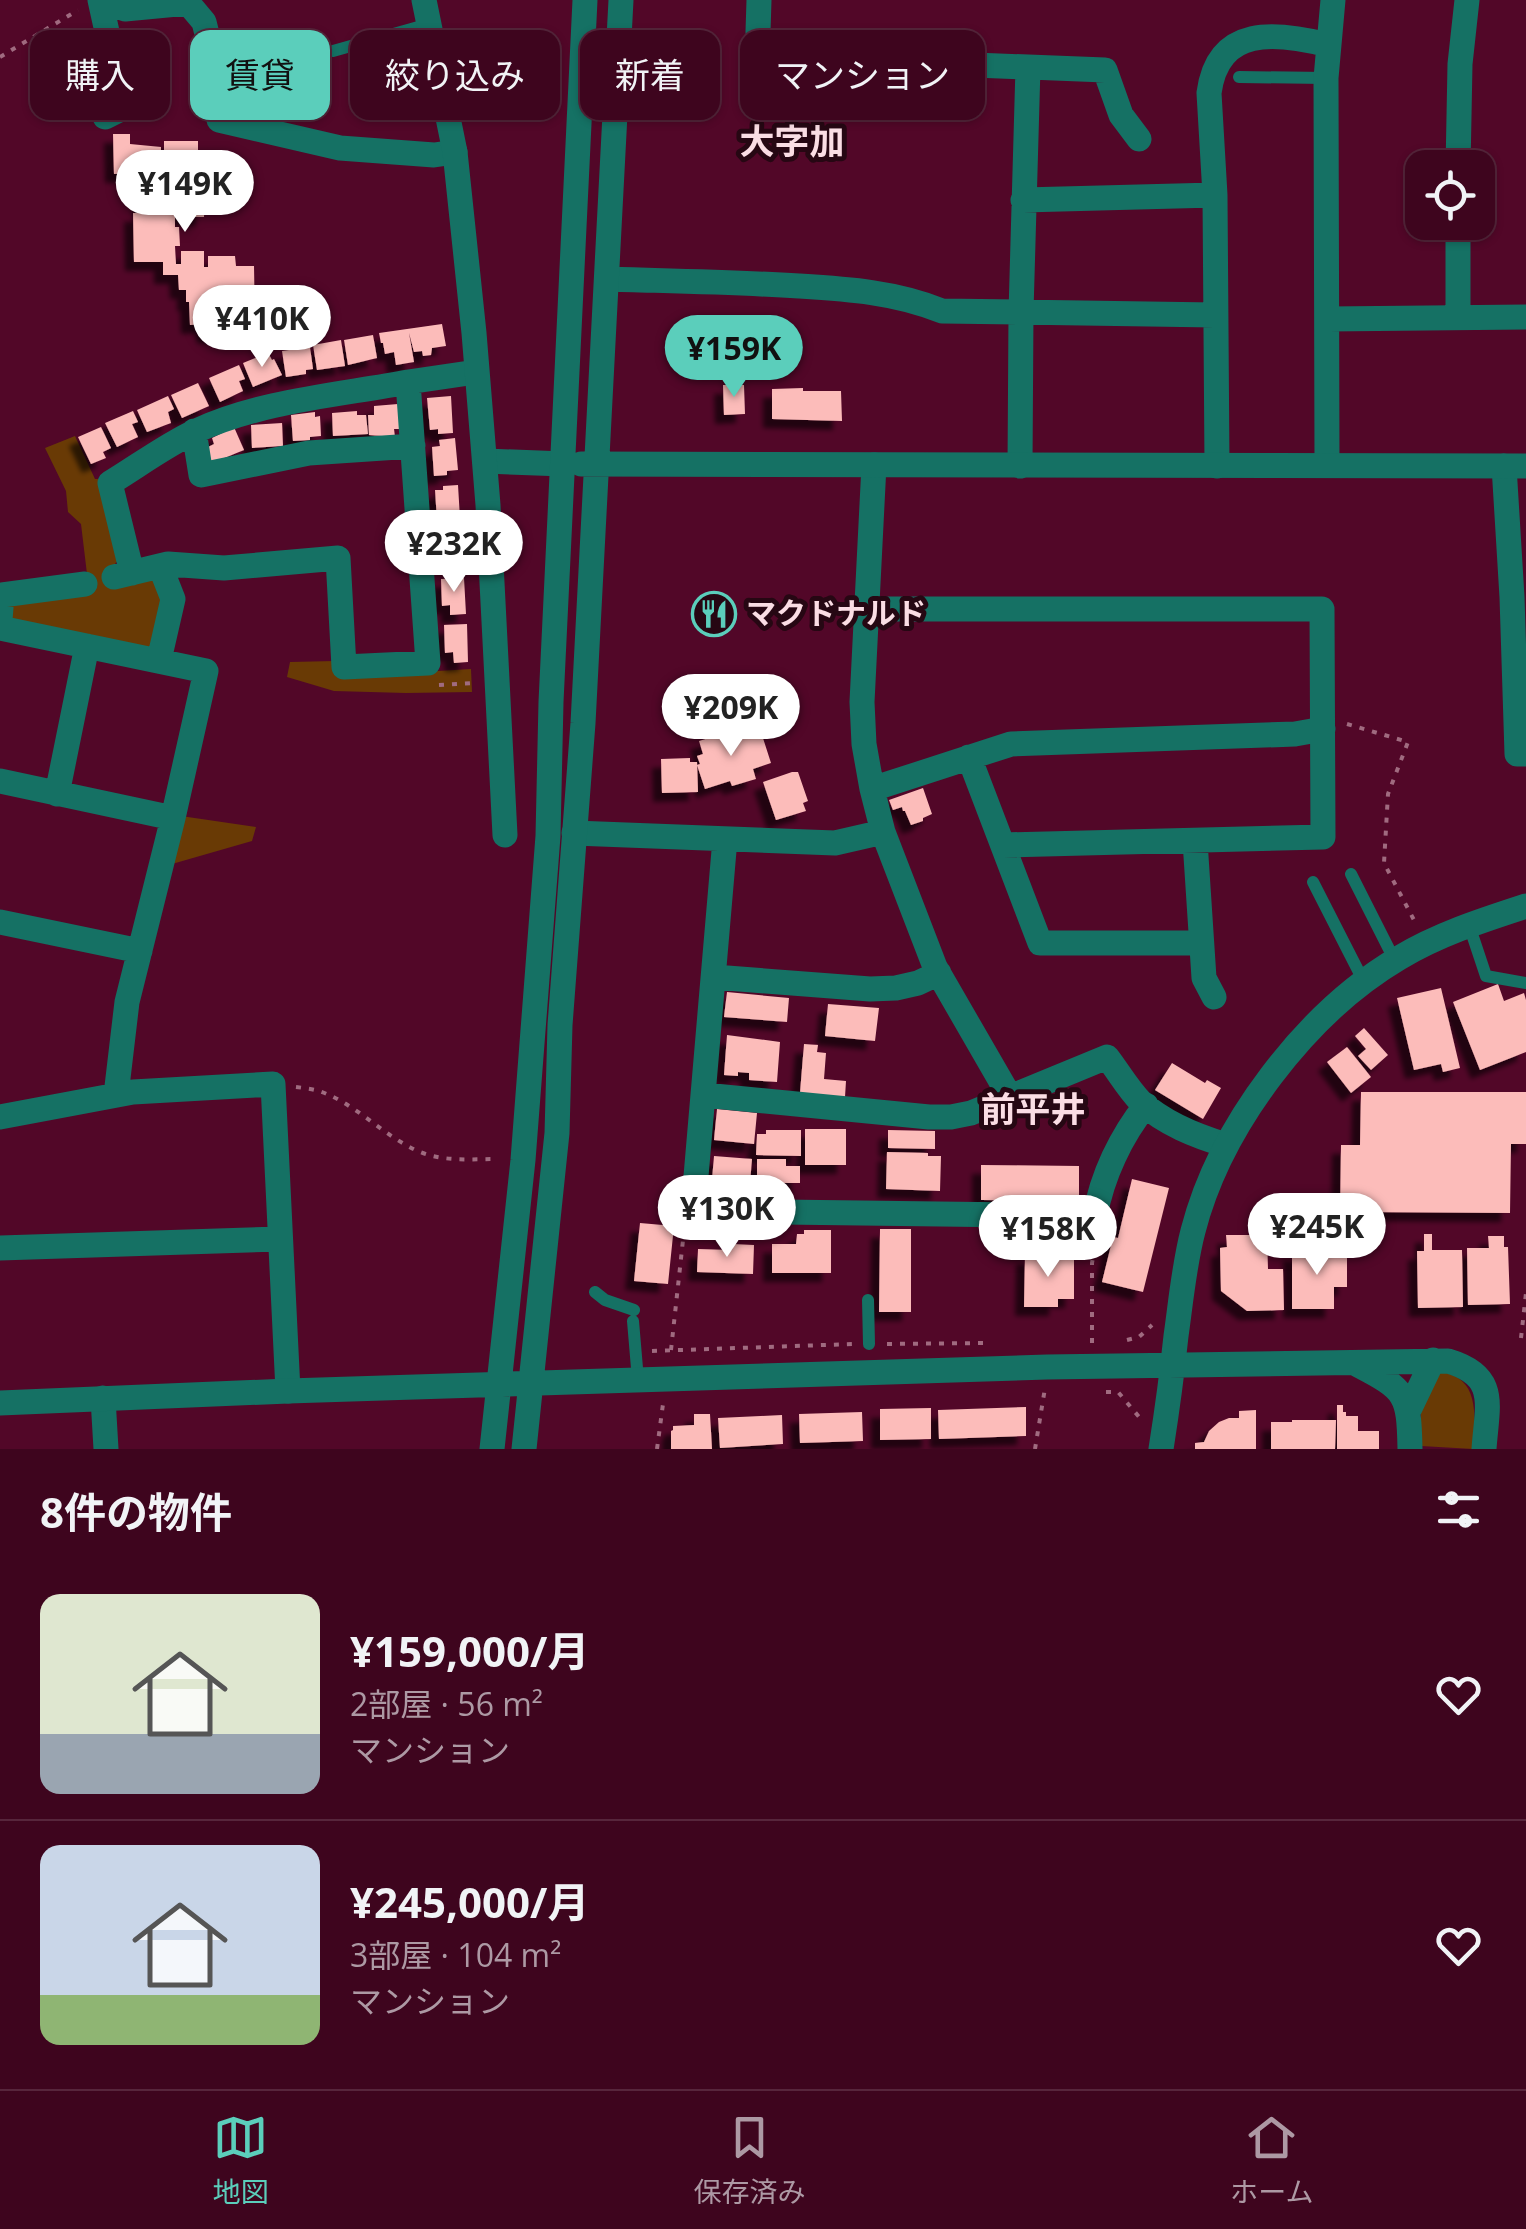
<!DOCTYPE html>
<html lang="ja">
<meta charset="utf-8">
<style>
:root{--surface:#3e051e;--page:#450f27;--text:#f1f3f6;--muted:#ad99a4;--line:#57263c;--accent:#5bcebb}
body{margin:0;font-family:"Open Sans","Noto Sans JP",sans-serif;background:var(--page);color:var(--text);height:100vh;display:flex;flex-direction:column;font-size:38px;white-space:nowrap}
*{box-sizing:border-box;margin:0}
p{font-size:32px;color:var(--muted)}
.icon{flex:none;width:55px;height:55px;fill:none;stroke:currentColor;stroke-width:2;stroke-linecap:round;stroke-linejoin:round}
.map{position:relative;height:1449px;overflow:hidden}
.details{display:flex;flex-direction:column;background:var(--surface);flex:1}
.details>*{flex:none}
.top-card{position:absolute;left:30px;top:30px;width:1000px;height:90px;display:flex;gap:20px}
.controls{position:absolute;left:1405px;top:150px;display:grid;gap:20px}
.controls a{display:grid;place-items:center;width:90px;height:90px;border-radius:20px;background:var(--surface);box-shadow:0 2px 8px #0004,0 0 0 2px var(--line);font-size:50px}
.price{position:absolute;translate:-50% -85px;padding:0 22px;border-radius:35px;background:#fff;color:#222;font-size:32px;line-height:65px;filter:drop-shadow(0 2px 5px #0008)}
.price::after{content:'';position:absolute;left:50%;top:60px;width:30px;height:22px;margin-left:-15px;background:inherit;clip-path:polygon(0 0,100% 0,50% 100%)}
.price.active{background:var(--accent);color:#111}
ul{padding:0;list-style:none}
li{display:flex;align-items:center;gap:30px;height:250px;padding:0 40px}
li+li{border-top:2px solid var(--line)}
li span{display:grid;place-items:center;flex:none;width:280px;height:200px;border-radius:20px;color:#555}
li>.icon{margin-inline-start:auto}
span .icon{width:120px;height:120px;fill:#fffc;stroke-width:1}
li b{font-size:42px}
h2{display:flex;justify-content:space-between;align-items:center;height:120px;padding:0 40px;font-size:42px}
.chip{padding:0 35px;border-radius:20px;background:var(--surface);box-shadow:0 2px 8px #0004,0 0 0 2px var(--line);font-size:35px;line-height:90px}
.chip.active{background:var(--accent);color:#111}
.tabs{display:flex;justify-content:space-around;align-items:center;height:140px;border-top:2px solid var(--line);background:var(--surface);font-size:28px;color:var(--muted)}
.tabs a{display:grid;justify-items:center;gap:5px}
.tabs .active{color:var(--accent)}
.map>svg:first-child{display:block}
.green{fill:#693a05}
.building{fill:#fcbcba;filter:url(#shadow)}
.lines{fill:none;stroke-linecap:round;stroke-linejoin:round}
.path{stroke:#a06b80;stroke-width:4;stroke-dasharray:5 8;stroke-linecap:butt}
.service{stroke:#157164;stroke-width:12}
.minor{stroke:#157164;stroke-width:25}
.tertiary{stroke:#157164;stroke-width:25}
.labels{text-anchor:middle;stroke-width:10;stroke-linejoin:round;paint-order:stroke}
.poi-label{font-size:30px;font-weight:bold;fill:#fadde4;stroke:#260713;text-anchor:start}
.quarter-label{font-size:35px;font-weight:bold;fill:#fadde4;stroke:#260713}
</style>
<div class="map">
<svg width="1526" height="1449" viewBox="0 0 1526 1449">
<defs>
<filter id="shadow"><feDropShadow dx="-9" dy="9" stdDeviation="2.5" flood-color="#0009"/></filter>
</defs>
<rect width="100%" height="100%" fill="#520728"/>
<!-- green -->
<path class="green" d="M75,436L95,479H98L118,560L112,568L154,575L164,599L156,643L147,648L10,622L7,602L87,574L81,524L68,512L66,491L45,448Z
M335,661L337,677L471,669L472,692L406,693L334,691L287,677L290,662Z
M181,816L256,827L252,841L172,864Z
M1439,1370C1446,1373 1457,1376 1462,1381C1479,1396 1474,1429 1473,1449L1421,1446V1404Z"/>
<!-- building -->
<path class="building" d="M113,134H130V144L161,147V169H164V141H198V170H195V175H206L204,217H182V199H165V211H175V227H179L180,246H175L176,264H181V251H204V267H208V256H235L236,266H254L255,323H239V334H206L205,324L190,325L189,302H186V290H179L178,275H163V262H134L133,213H142V197H146L145,173L114,174Z
M442,324L446,346L432,348L431,355L423,356L422,351L414,352L409,333L414,362L396,365L394,352L385,354L383,343H381L379,333Z
M373,335L377,358L348,365L344,340Z
M341,340L345,366L317,370L313,345Z
M310,347L313,369L306,370V374L286,377L282,351Z
M265,354V356L269,354L272,360L274,359L282,375L253,387L243,363Z
M239,365L245,379L239,381L243,391L220,402L209,378Z
M198,383L209,406L182,418L171,395Z
M723,385H744L745,414L724,415Z
M803,388V391H841L842,421L772,419V389Z
M168,396L174,409L168,412L171,423L147,432L137,410Z
M451,396L453,433L438,434V429L430,430L427,398Z
M398,404L402,429H394L395,437L369,435L368,415H374V406Z
M133,411L138,422L132,424L138,437L117,447L105,423Z
M357,411V415H366L368,434L333,436L332,413Z
M315,412V417L320,416L321,436L310,437V440L293,441L291,415Z
M282,423L283,446L252,448L251,425Z
M101,427L111,448L103,452L106,458L91,464L78,437Z
M234,427L244,450L212,463L206,448L214,444L212,438Z
M455,438L458,470L447,471V475L434,476L432,447L440,446L439,440Z
M458,485L460,518L437,520L435,490H443V486Z
M462,532L464,562L440,564L438,534Z
M464,578L466,614L450,615V605L442,606L441,579Z
M467,624L468,662L454,663L453,652L445,653L444,625Z
M731,731L734,740L761,732L771,763L753,769L756,779L732,786L730,781L705,789L697,765L700,764L697,756L703,754L699,741Z
M690,758V762H697L698,792L662,793L661,759Z
M792,772H798L808,801L803,803L806,811L776,820L763,782Z
M923,788L932,814L923,818V821L911,825L905,811H903L902,807L893,810L889,800Z
M1498,984L1504,1001L1524,993L1526,1000V1052L1480,1070L1453,1002Z
M1441,988L1460,1068L1443,1072L1441,1064L1414,1070L1397,998Z
M727,992L789,998L787,1022L724,1017Z
M828,1004L879,1008L875,1041L825,1036Z
M1364,1028L1388,1055L1371,1070L1358,1056L1366,1049L1355,1036Z
M727,1035L780,1042L777,1082L749,1080V1073L738,1072V1076L724,1075Z
M804,1044L818,1045L817,1052L826,1053L824,1079L846,1081L845,1097L800,1093Z
M1347,1047L1371,1077L1351,1093L1327,1062Z
M1172,1063L1205,1083L1207,1080L1221,1088L1203,1119L1155,1090Z
M1361,1092H1526V1144H1511L1510,1213L1362,1212V1219H1340L1341,1145H1360Z
M717,1109L757,1113L754,1144L714,1140Z
M805,1129H846V1165H805Z
M766,1130H801V1156L756,1155L757,1134H766Z
M888,1130L935,1131V1149L888,1148Z
M887,1152L928,1153V1156H941L940,1191L886,1189Z
M714,1156L752,1159L750,1183L712,1180Z
M757,1159H786V1166H800V1183H757Z
M981,1165L1079,1166V1201L981,1200Z
M1132,1179L1169,1188L1143,1292L1102,1282L1113,1237L1118,1238Z
M640,1223L674,1226L668,1284L634,1281Z
M1017,1228H1058V1244H1055L1053,1250H1017Z
M880,1229H911V1312H879Z
M804,1230H831V1273H772V1244H796L797,1234H804Z
M1424,1234H1432V1250H1462L1463,1307L1418,1308L1417,1251H1424Z
M1226,1235H1267L1268,1269H1283L1284,1310L1247,1311L1221,1291L1220,1248L1227,1247Z
M1488,1236H1504V1247H1508L1510,1304L1468,1305L1467,1248H1489Z
M1309,1240H1320V1253H1347V1287H1334V1309H1292V1252H1310Z
M733,1244L754,1245L753,1274L697,1272L698,1249L732,1250Z
M1025,1255L1074,1256V1299H1058V1307H1024Z
M1337,1405H1343V1412H1346V1416H1358V1431H1379V1449H1337Z
M1026,1407V1436L939,1439L938,1410Z
M931,1408V1439L880,1440V1409Z
M1256,1410V1449H1195V1443L1204,1442L1209,1431L1219,1422L1229,1418H1239V1411Z
M862,1412L863,1441L800,1443L799,1414Z
M694,1414H710L712,1449H671V1431L673,1430V1426L694,1425Z
M782,1415L783,1444L720,1448L718,1418Z
M1292,1420H1336L1335,1449H1271V1422H1292Z"/>
<g class="lines">
<!-- path -->
<path class="path" d="M0,57L78,10
M439,685L475,683
M1347,724L1408,742L1388,794L1384,863L1415,922
M296,1087C304,1088 312,1089 319,1091C357,1104 384,1137 420,1152C445,1162 472,1159 498,1159
M1521,1338L1526,1293
M1127,1340L1139,1337L1152,1325
M1092,1343V1263L1096,1240
M887,1344L983,1343
M671,1350L684,1231
M652,1351L853,1344
M1106,1392H1118L1140,1418V1422
M657,1449L663,1404
M1035,1449L1045,1388"/>
<!-- service -->
<path class="service" d="M333,51L429,24
M1239,77L1326,78
M1351,874L1395,961
M1313,882L1364,982
M1469,925L1486,976L1526,983
M595,1292L605,1300L634,1310
M868,1300L869,1344
M633,1321L638,1380"/>
<!-- minor -->
<path class="minor" d="M100,0L119,86V110L105,117
M104,0L125,9L188,3L204,22L210,46L219,120L340,148L434,155L455,152
M758,32L759,0
M974,65L1105,70L1121,115L1139,139
M1458,168L1460,64L1467,0
M1023,200L1215,195
M1458,222V317
M607,279C671,281 735,282 799,286C847,289 896,292 942,311L1215,315
M1328,319L1526,317
M194,431L201,475L309,453L413,446
M485,461L564,464
M1327,464L1326,78L1333,0
M1020,466L1021,312L1028,67
M1217,466L1215,195L1209,93C1218,25 1276,32 1328,45
M1504,466L1512,597L1517,754H1526
M132,573L110,483C138,466 166,445 196,431C260,401 339,395 408,382
M114,577L168,564L224,568L338,558L344,667L428,663L408,382L476,372
M866,609H1322L1323,837L1003,845
M0,620L2,595L85,584
M0,628L206,671L173,818L127,1002L116,1095
M159,660L173,599L160,566
M969,757L1040,943H1201
M0,781L173,818
M872,789L864,744L862,702L874,465
M57,794L87,646
M574,833L835,843L883,832
M725,839L693,1211L1095,1216C1102,1176 1121,1136 1146,1105
M1195,841L1204,978L1214,997
M0,922L140,951
M714,977L870,989L896,988L918,983L939,973
M704,1095L929,1117H951L971,1113L1107,1057C1118,1071 1128,1089 1141,1102C1165,1124 1196,1136 1226,1145
M1010,1097L935,967L883,832L872,789L1011,744L1295,734L1323,729
M0,1117L133,1092L273,1084L288,1391
M0,1248L280,1239
M103,1398L106,1449"/>
<!-- tertiary -->
<path class="tertiary" d="M424,0L455,152L474,333L488,505L505,835
M581,464L1526,466
M1358,1365C1406,1390 1409,1394 1410,1449
M0,1403L288,1391L1047,1367L1448,1361C1499,1376 1487,1405 1484,1449
M1409,1410L1433,1360
M492,1449L523,1160L548,836L551,702L585,0
M524,1449L557,1133L560,1025L583,723L621,0
M1161,1449C1167,1411 1172,1374 1176,1336C1181,1301 1184,1265 1193,1231C1220,1126 1306,1013 1399,958C1439,934 1483,920 1526,906"/>
</g>
<!-- icons -->
<defs>
<symbol id="restaurant-ring" viewBox="-11 -11 22 22"><circle r="9.5" fill="#260713" stroke="#5bcebb" stroke-width="1.5"/><path d="M-5-6h1v4h1v-4h1v4h1v-4h1v5L-1.5 .5V6h-2V.5L-5-1ZM5-6V6H3V1.5H1.5Q1.5-4 5-6Z" fill="#5bcebb"/></symbol>
</defs>
<g fill-rule="evenodd">
<use href="#restaurant-ring" x="689" y="589" width="50" height="50"/>
</g>
<g class="labels">
<!-- poi labels -->
<g class="poi-label">
<text x="746" y="624">マクドナルド</text>
</g>
<!-- quarter labels -->
<g class="quarter-label">
<text x="792" y="154">大字加</text>
<text x="1033" y="1122">前平井</text>
</g>
</g>
</svg>
<div class="controls">
<a><svg class="icon" aria-label="locate" viewBox="0 0 24 24"><circle cx="12" cy="12" r="6"/><path d="M12 2v4M12 18v4M2 12h4M18 12h4"/></svg></a>
</div>
<b class="price" style="left:185px;top:235px">¥149K</b>
<b class="price" style="left:262px;top:370px">¥410K</b>
<b class="price active" style="left:734px;top:400px">¥159K</b>
<b class="price" style="left:454px;top:595px">¥232K</b>
<b class="price" style="left:731px;top:759px">¥209K</b>
<b class="price" style="left:727px;top:1260px">¥130K</b>
<b class="price" style="left:1317px;top:1278px">¥245K</b>
<b class="price" style="left:1048px;top:1280px">¥158K</b>
<div class="top-card">
<a class="chip">購入</a>
<a class="chip active">賃貸</a>
<a class="chip">絞り込み</a>
<a class="chip">新着</a>
<a class="chip">マンション</a>
</div>
</div>
<section class="details">
<h2>8件の物件<svg class="icon" aria-label="filters" viewBox="0 0 24 24"><path d="M4 7h16M4 17h16"/><circle cx="9" cy="7" r="2"/><circle cx="15" cy="17" r="2"/></svg></h2>
<ul>
<li><span style="background:linear-gradient(#dfe7d0 70%,#9aa5b1 0)"><svg class="icon" aria-label="home" viewBox="0 0 24 24"><path d="M3 11l9-7 9 7M6 9v11h12V9"/></svg></span><div><b>¥159,000/月</b><p>2部屋 · 56 m²</p><p>マンション</p></div><svg class="icon" aria-label="heart" viewBox="0 0 24 24"><path d="M12 20l-8-8c-3-5 5-10 8-4 3-6 11-1 8 4z"/></svg></li>
<li><span style="background:linear-gradient(#c9d6e8 75%,#8fb573 0)"><svg class="icon" aria-label="home" viewBox="0 0 24 24"><path d="M3 11l9-7 9 7M6 9v11h12V9"/></svg></span><div><b>¥245,000/月</b><p>3部屋 · 104 m²</p><p>マンション</p></div><svg class="icon" aria-label="heart" viewBox="0 0 24 24"><path d="M12 20l-8-8c-3-5 5-10 8-4 3-6 11-1 8 4z"/></svg></li>
</ul>
</section>
<nav class="tabs">
<a class="active"><svg class="icon" aria-label="map" viewBox="0 0 24 24"><path d="M3 6l6-2 6 2 6-2v14l-6 2-6-2-6 2zM9 4v14M15 6v14"/></svg>地図</a>
<a><svg class="icon" aria-label="saved" viewBox="0 0 24 24"><path d="M7 4h10v16l-5-4-5 4z"/></svg>保存済み</a>
<a><svg class="icon" aria-label="home" viewBox="0 0 24 24"><path d="M3 11l9-7 9 7M6 9v11h12V9"/></svg>ホーム</a>
</nav>
